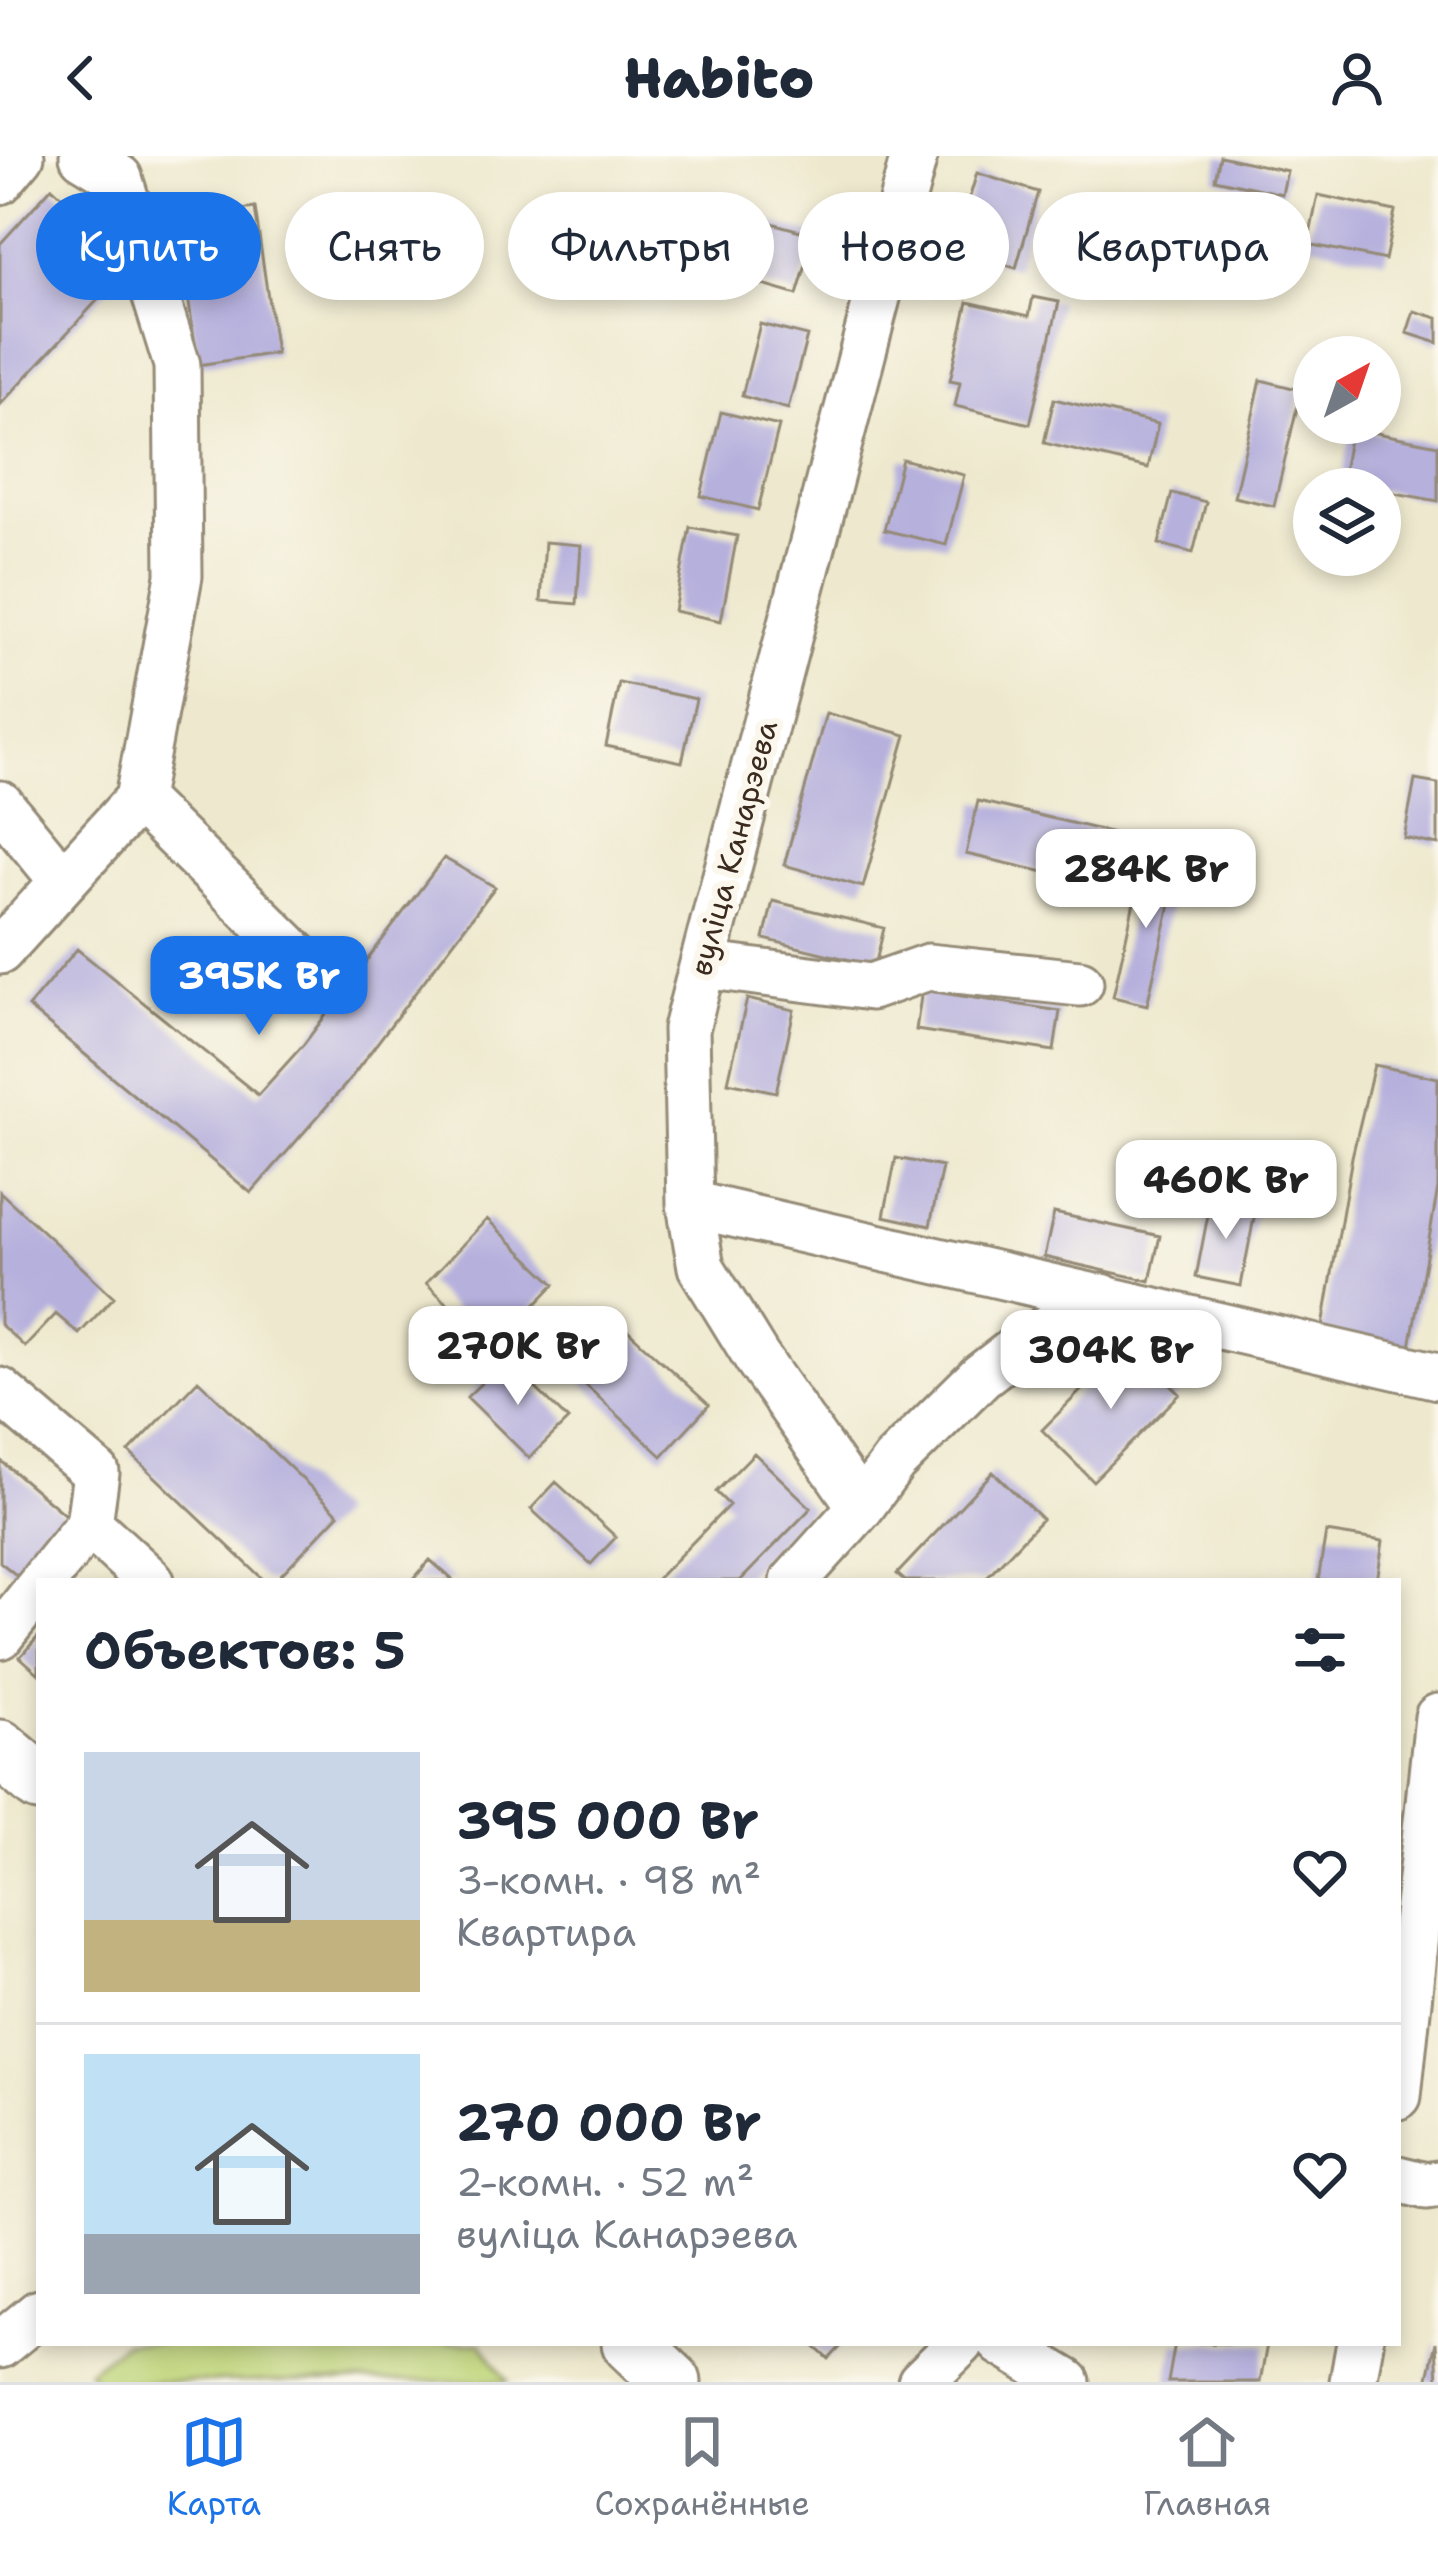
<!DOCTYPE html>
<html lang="ru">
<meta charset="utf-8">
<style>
:root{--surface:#fff;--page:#f6f6f7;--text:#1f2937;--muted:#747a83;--line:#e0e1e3;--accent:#1a73e8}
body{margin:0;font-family:"Shantell Sans",sans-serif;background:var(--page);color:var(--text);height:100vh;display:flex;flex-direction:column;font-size:45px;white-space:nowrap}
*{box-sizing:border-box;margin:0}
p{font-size:39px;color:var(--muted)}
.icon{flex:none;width:66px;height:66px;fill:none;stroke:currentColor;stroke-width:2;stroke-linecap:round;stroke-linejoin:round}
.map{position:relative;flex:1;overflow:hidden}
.panel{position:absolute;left:36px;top:1422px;width:1365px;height:768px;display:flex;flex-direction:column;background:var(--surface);border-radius:0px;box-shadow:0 6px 18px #0003}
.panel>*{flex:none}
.guide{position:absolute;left:36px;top:36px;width:1368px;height:108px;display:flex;gap:24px}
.needle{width:78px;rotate:40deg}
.controls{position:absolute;left:1293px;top:180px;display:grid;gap:24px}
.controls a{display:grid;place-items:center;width:108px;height:108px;border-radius:50%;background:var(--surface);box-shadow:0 6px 18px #0003;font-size:60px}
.price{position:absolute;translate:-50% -102px;padding:0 27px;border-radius:24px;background:#fff;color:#222;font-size:39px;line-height:78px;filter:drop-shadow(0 3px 6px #0008)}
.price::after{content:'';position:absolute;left:50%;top:72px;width:36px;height:27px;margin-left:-18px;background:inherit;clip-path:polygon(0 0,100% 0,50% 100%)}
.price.selected{background:var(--accent);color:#fff}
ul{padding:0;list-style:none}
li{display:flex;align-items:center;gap:36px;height:300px;padding:0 48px}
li+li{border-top:3px solid var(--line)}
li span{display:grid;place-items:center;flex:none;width:336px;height:240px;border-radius:0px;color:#555}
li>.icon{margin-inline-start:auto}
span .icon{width:144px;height:144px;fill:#fffc;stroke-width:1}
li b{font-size:51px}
h2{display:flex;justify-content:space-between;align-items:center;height:144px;padding:0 48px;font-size:51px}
.tag{padding:0 42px;border-radius:54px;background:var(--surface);box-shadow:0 6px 18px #0003;font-size:42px;line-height:108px}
.tag.selected{background:var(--accent);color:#fff}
header{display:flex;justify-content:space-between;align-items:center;height:156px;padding:0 48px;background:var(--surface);font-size:54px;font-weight:800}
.tabs{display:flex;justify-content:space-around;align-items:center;height:168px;border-top:3px solid var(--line);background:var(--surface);font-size:33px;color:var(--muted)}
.tabs a{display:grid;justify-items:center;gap:6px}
.tabs .selected{color:var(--accent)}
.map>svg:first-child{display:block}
.green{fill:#bed478;stroke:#7c7f4b;stroke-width:3}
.building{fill:#b6b0dd}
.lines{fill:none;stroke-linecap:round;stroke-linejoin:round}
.minor-casing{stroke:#948a76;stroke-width:51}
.major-casing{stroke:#948a76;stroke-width:63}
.minor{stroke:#fff;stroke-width:45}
.major{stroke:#fff;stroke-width:57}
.labels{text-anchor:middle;stroke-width:12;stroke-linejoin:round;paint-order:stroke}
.street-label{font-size:30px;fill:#3b2a1e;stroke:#fbf7ec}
</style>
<header><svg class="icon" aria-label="back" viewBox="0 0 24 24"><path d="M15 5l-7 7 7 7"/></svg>Habito<svg class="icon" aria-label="person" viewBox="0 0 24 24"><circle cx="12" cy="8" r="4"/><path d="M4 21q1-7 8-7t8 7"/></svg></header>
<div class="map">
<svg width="1438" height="2226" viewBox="0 0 1438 2226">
<rect width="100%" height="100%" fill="#fbf7ec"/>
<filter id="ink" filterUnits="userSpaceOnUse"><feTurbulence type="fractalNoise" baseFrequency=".00833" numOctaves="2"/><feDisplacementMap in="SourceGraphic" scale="24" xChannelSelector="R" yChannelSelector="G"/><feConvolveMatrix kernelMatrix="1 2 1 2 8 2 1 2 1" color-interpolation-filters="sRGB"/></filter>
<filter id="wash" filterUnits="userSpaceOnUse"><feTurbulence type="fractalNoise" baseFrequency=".004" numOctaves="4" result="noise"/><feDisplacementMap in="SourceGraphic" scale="48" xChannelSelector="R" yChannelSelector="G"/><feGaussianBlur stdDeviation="2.7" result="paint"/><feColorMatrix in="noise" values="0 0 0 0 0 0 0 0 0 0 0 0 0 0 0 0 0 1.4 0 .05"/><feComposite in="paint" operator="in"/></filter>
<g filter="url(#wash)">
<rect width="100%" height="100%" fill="#eee9ce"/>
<!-- green -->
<path class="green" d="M123,2187H481L508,2225L98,2226L88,2215Z"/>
<g id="blocks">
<!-- building -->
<path class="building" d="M1220,0L1287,15L1282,38L1215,23Z
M977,17L1038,36L1016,112L954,93Z
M52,31L133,106L0,249V88Z
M1318,39L1395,55L1385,104L1308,88Z
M255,52L276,197L198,209L177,63Z
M750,61L815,79L797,139L732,120Z
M1033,141L1059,146L1030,268L955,250L960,226L950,224L968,146L1029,160Z
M1414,155L1438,162V187L1407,177Z
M760,168L807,180L788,253L742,240Z
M1261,224L1301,234L1274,350L1234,341Z
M1054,243L1158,268L1148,312L1044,287Z
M721,256L779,270L758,354L701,340Z
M1351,272L1438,289V345L1341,327Z
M902,303L964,319L946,389L884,374Z
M1172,337L1206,346L1193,397L1159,388Z
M690,371L737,380L721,465L674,455Z
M545,386L581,389L577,448L541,445Z
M619,527L696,543L682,606L606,590Z
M826,557L906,579L863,731L784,709Z
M1415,624L1438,628V689L1404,682Z
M978,645L1118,678L1106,730L966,698Z
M1144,701L1179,709L1147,849L1113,841Z
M444,702L495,731L347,927L251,1037L28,851L77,793L258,939L304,888Z
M773,745L884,772L875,810L764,783Z
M922,834L1060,855L1054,895L916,874Z
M747,843L794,854L776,936L728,926Z
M1374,909L1438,922V1032L1410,1191L1322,1176L1352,1001Z
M896,1002L942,1011L930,1070L884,1060Z
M0,1036L114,1141L79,1178L56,1158L25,1191L0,1168Z
M1211,1043L1256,1051L1241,1130L1196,1121Z
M1054,1057L1160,1080L1150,1125L1044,1101Z
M487,1063L555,1128L494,1192L426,1127Z
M609,1157L709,1249L662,1300L563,1208Z
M1128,1187L1180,1238L1093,1325L1042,1274Z
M506,1203L568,1264L529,1302L467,1241Z
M198,1224L339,1358L275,1425H265L129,1296Z
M754,1297L811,1352L740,1425H655L729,1349L716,1336Z
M0,1304L71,1364L21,1423L0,1406Z
M993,1316L1042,1363L983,1425H905L897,1418Z
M556,1326L616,1381L591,1408L531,1353Z
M1326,1376L1383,1385L1377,1425H1318Z
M430,1404L454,1425H412Z
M39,1480V1518L20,1501Z
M1436,2186L1438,2226H1427Z
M811,2187H844L829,2203Z
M1175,2187L1267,2188L1260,2226H1168Z"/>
</g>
</g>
<g filter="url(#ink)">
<use href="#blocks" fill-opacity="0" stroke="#948a76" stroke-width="3"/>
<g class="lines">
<defs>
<path id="minor" d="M0,25L21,0
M138,643L317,819
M0,648L63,725
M0,795L138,643L179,420L177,209L119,22L83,0
M703,809L871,831L928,811L1080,827
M690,1048L1438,1220
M0,1235L96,1317L89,1368L43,1425
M861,1351L757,1202L701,1111L690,1048L686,873L914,0
M89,1368L151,1425
M794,1425L861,1351L894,1306L981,1220L1028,1184L1102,1141
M0,1480L39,1431
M1398,1940L1438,1561
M1398,2023L1426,2030L1438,2028
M1002,2187L1067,2226
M0,2189L39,2157
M921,2226L961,2187
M1353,2226L1360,2187"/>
<path id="major" d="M0,1593L39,1626
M631,2187L672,2226"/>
</defs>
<!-- minor casing -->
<use href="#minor" class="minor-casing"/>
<!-- major casing -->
<use href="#major" class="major-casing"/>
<!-- minor -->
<use href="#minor" class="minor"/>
<!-- major -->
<use href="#major" class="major"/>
</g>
</g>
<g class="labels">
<!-- street labels -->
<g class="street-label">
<text transform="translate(734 692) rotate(-75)" y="10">вуліца Канарэева</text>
</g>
</g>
</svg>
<div class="controls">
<a><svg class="needle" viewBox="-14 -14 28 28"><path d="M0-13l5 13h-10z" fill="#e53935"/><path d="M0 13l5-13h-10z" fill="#747a83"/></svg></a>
<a><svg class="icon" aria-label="layers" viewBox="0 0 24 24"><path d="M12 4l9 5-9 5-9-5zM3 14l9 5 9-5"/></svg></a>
</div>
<b class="price" style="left:1146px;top:775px">284K Br</b>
<b class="price selected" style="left:259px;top:882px">395K Br</b>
<b class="price" style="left:1226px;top:1086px">460K Br</b>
<b class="price" style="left:518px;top:1252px">270K Br</b>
<b class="price" style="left:1111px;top:1256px">304K Br</b>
<div class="guide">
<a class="tag selected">Купить</a>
<a class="tag">Снять</a>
<a class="tag">Фильтры</a>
<a class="tag">Новое</a>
<a class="tag">Квартира</a>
</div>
<section class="panel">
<h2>Объектов: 5<svg class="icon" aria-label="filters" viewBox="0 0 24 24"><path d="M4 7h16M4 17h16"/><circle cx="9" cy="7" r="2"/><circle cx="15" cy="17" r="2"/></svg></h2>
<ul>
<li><span style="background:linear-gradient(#c9d6e8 70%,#c2b280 0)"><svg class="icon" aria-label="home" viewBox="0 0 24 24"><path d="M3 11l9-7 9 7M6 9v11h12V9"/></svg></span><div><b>395 000 Br</b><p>3-комн. · 98 m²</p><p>Квартира</p></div><svg class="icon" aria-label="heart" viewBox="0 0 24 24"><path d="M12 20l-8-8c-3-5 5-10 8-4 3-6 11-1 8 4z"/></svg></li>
<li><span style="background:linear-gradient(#bfe0f5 75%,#9aa5b1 0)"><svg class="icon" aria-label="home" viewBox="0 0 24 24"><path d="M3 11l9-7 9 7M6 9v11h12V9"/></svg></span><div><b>270 000 Br</b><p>2-комн. · 52 m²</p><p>вуліца Канарэева</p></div><svg class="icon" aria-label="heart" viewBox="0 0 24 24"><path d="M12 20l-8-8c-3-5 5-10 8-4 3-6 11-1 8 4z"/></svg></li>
</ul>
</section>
</div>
<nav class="tabs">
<a class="selected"><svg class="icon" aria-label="map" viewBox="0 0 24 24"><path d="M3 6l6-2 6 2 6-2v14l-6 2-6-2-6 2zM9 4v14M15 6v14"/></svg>Карта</a>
<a><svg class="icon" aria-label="saved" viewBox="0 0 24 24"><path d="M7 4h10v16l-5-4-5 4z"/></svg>Сохранённые</a>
<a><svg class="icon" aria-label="home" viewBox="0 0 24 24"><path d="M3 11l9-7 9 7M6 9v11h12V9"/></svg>Главная</a>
</nav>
